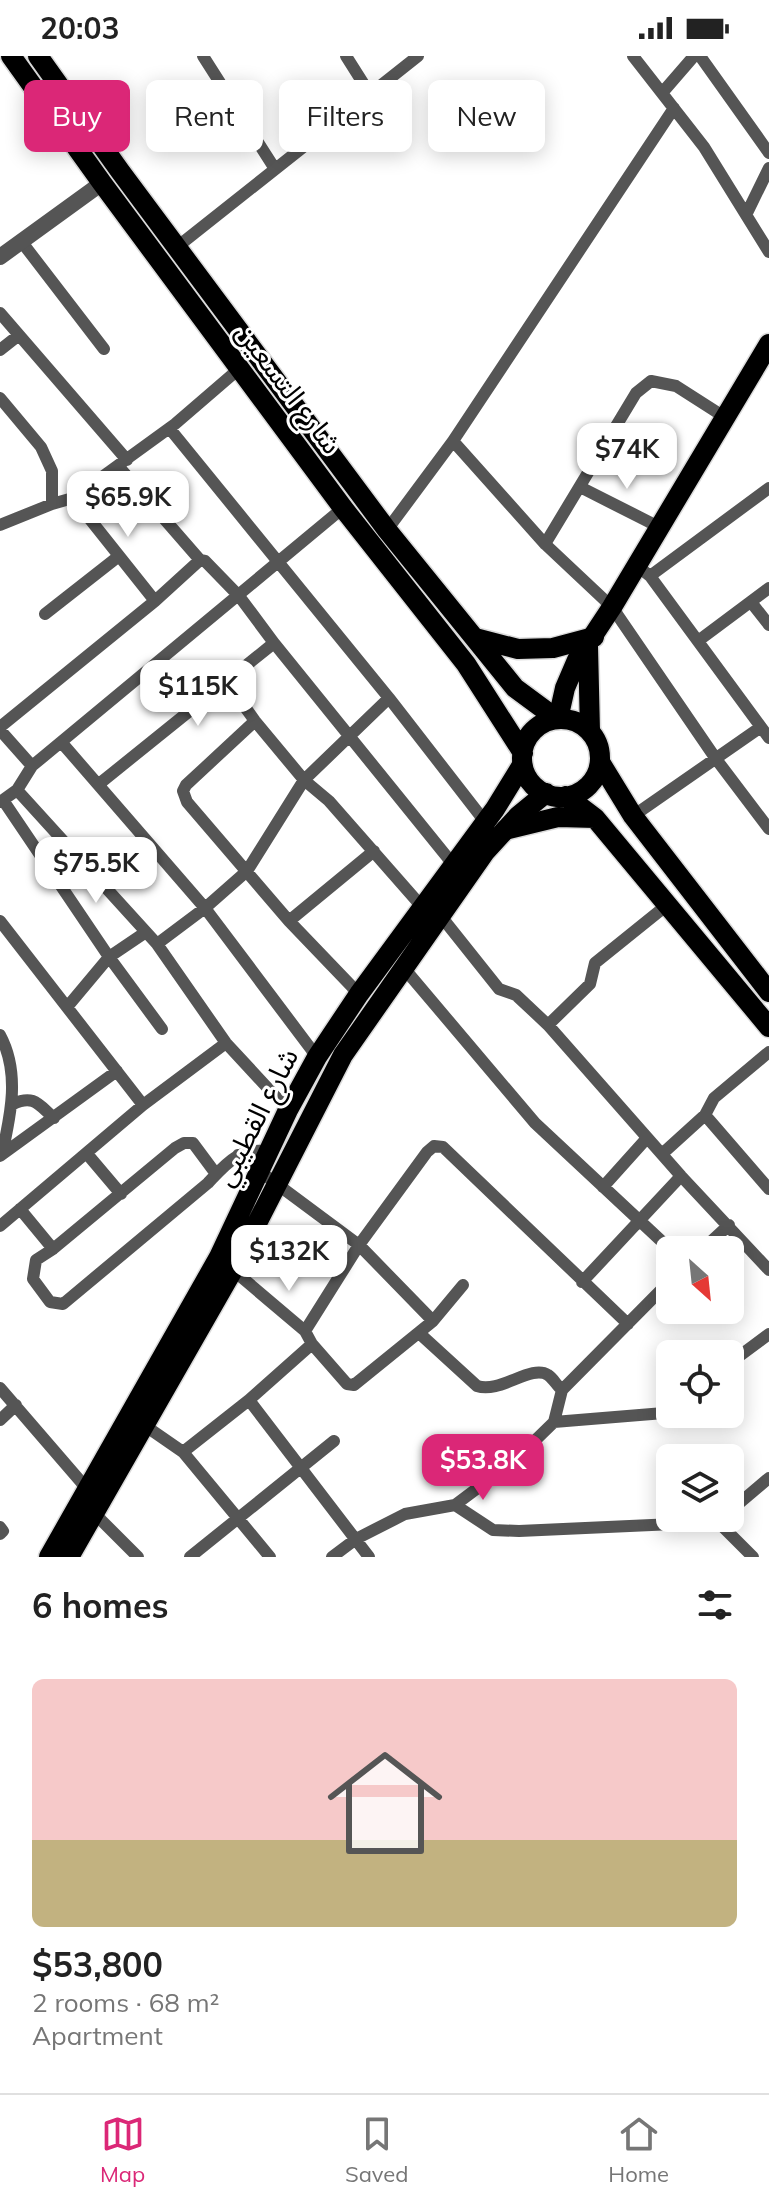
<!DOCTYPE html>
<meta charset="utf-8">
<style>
:root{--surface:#fff;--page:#f2f2f2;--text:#222;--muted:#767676;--line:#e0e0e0;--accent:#db2777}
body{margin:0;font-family:Mulish,"Noto Sans Arabic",sans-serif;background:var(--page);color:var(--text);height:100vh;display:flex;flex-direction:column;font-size:30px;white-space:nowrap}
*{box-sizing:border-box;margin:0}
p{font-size:26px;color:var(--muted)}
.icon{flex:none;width:44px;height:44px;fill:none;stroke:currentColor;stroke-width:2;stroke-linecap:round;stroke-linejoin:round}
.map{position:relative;height:1501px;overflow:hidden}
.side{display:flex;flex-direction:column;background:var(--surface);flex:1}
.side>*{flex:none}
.hud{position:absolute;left:24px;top:24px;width:722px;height:72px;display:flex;gap:16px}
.needle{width:52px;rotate:153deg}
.buttons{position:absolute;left:656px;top:1180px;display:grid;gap:16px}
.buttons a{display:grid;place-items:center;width:88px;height:88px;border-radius:12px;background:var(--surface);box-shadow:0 4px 20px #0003;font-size:40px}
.price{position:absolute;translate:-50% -68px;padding:0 18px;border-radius:16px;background:#fff;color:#222;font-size:26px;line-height:52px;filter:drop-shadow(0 2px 4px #0008)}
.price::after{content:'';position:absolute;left:50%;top:48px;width:24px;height:18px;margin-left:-12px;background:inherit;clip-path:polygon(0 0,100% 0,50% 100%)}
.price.active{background:var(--accent);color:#fff}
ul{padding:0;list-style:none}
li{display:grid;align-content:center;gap:16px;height:424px;padding:0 32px}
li+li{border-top:2px solid var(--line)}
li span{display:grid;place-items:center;height:248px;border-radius:12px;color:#555}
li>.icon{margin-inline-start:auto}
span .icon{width:144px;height:144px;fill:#fffc;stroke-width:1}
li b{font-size:34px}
h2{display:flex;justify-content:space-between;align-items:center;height:96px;padding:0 32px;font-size:34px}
.pill{padding:0 28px;border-radius:12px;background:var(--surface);box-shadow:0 4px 20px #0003;font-size:28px;line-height:72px}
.pill.active{background:var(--accent);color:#fff}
.status{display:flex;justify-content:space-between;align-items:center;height:56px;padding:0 40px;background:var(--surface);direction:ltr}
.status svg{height:22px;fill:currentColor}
.tab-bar{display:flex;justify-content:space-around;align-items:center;height:112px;border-top:2px solid var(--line);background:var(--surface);font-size:22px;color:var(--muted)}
.tab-bar a{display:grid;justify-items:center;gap:4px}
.tab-bar .active{color:var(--accent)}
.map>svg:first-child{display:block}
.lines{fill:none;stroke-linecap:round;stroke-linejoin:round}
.primary-casing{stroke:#dbdbdb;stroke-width:23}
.trunk-casing{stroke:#dbdbdb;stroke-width:23}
.minor{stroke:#555;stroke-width:12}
.tertiary{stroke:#555;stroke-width:16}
.primary{stroke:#000;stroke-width:20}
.trunk{stroke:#000;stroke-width:20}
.labels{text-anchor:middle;stroke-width:6;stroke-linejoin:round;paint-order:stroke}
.street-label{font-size:28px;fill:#000;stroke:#fff}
</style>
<div class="status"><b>20:03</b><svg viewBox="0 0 49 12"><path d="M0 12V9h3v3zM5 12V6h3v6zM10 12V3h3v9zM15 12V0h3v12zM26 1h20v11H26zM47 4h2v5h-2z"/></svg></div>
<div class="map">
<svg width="769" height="1501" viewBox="0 0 769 1501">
<rect width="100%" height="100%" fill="#fff"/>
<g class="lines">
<defs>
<path id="primary" d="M588,590L590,675
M558,663L565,632L577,604L612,551L769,288
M49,1501L219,1201L288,1054L317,1001L359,938L495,753L522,709
M69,1501L233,1214L343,999L485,796L518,760L546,737"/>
<path id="trunk" d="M11,0L102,127L343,452L466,608L523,697
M38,0L120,115L387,474L515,632L557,663
M475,582L518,593L553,592L594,581
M522 702a39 39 0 1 1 78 0a39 39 0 1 1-78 0Z
M600,706L633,760L769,936
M566,740L595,762L769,971
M505,774L558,761L595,762"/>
</defs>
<!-- primary casing -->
<use href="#primary" class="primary-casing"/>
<!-- trunk casing -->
<use href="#trunk" class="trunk-casing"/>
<!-- minor -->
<path class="minor" d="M203,0L275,113
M346,0L370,38
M633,0L704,91L769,196
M700,0L769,97
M662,37L694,0
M746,159L769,112
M21,185L104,293
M177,191L418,0
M0,257L127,404
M0,294L19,279
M0,342L41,391L52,415V448
M170,373L389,642L486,767
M453,385L545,488L612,551L716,703L769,773
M119,411L200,504L205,505L239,540L274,587L456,812
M580,431L659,471
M73,442L155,545
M0,469L52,448L73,442L175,368L240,312
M387,474L453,385L674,52
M545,488L636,337L651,325L676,330L726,362
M636,509L650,520L769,682
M650,520L769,432
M751,546L769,569
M45,558L119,500
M698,585L769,532
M227,626L255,665L304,724L329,745L423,852
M255,665L186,729L183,735L187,746L289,865L359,938
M0,671L155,545L200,504
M0,674L32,710
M62,687L205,852L317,1001
M99,728L274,587
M17,734L157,888L226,987L288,1054
M3,744L109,901L162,973
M0,746L17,734L32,710L343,452
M633,760L761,671
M440,859L499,933L516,939L548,969L681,1120L769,1214
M0,865L143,1049
M289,865L374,795
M157,888L205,852L247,815L304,724L389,642
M403,911L535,1067L671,1194
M68,950L109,901L146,876
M548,969L590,928L595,907L667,849
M0,979C20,1016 11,1058 2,1098
M13,1048C34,1038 39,1049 54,1062
M705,1059L769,1133
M662,1098L705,1059L714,1042L769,996
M88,1099L121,1138
M238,1099L359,1189L433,1265
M0,1100L117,1015
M216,1118L193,1087H184L175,1092L53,1193L36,1204L33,1223L50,1246L63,1248L208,1127C226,1108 240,1090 269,1096
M603,1131L647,1082
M20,1153L53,1193
M0,1170L143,1049L226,987
M702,1194L729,1169
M233,1214L305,1275L312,1288L347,1328L354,1329L433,1265L463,1229
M582,1226L681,1120
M305,1275L359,1189L427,1096L434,1090L443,1091L628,1268
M419,1277L477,1330C500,1338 531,1308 548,1319C553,1322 557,1330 562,1334
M730,1307L769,1278
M0,1332L88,1434
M249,1344L369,1501
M0,1364L16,1349
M554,1366L664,1357L670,1352
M144,1369L183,1396L270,1501
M183,1396L249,1344L312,1288
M455,1449L493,1474L519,1475L718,1466L722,1462
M730,1455L769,1422
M94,1457L138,1501
M718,1466L753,1501
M0,1471L3,1475L0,1478
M190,1501L334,1385
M332,1501L356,1483L405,1458L455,1449L515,1404L554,1366L562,1334L670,1225"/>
<!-- tertiary -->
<path class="tertiary" d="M0,201L102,127"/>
<!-- primary -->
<use href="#primary" class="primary"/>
<!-- trunk -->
<use href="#trunk" class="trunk"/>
</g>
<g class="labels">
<!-- street labels -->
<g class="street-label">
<text transform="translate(289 332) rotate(53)" y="10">شارع التسعين</text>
<text transform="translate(256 1061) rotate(-63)" y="10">شارع القطيبي</text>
</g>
</g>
</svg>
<div class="buttons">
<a><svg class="needle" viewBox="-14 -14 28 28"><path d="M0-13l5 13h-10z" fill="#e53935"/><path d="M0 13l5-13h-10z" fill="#767676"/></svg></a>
<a><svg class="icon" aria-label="locate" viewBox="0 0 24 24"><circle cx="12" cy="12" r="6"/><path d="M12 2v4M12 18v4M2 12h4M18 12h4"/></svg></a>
<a><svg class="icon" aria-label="layers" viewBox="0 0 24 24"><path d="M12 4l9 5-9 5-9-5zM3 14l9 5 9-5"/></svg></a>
</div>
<b class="price" style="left:627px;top:435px">$74K</b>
<b class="price" style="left:128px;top:483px">$65.9K</b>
<b class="price" style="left:198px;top:672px">$115K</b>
<b class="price" style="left:96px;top:849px">$75.5K</b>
<b class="price" style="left:289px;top:1237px">$132K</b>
<b class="price active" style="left:483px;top:1446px">$53.8K</b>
<div class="hud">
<a class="pill active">Buy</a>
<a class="pill">Rent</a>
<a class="pill">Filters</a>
<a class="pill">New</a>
</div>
</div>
<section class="side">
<h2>6 homes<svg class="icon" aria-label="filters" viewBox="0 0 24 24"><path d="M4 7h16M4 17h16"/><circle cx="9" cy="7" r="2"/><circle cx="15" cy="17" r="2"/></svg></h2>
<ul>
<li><span style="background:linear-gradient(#f6c9c9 65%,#c2b280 0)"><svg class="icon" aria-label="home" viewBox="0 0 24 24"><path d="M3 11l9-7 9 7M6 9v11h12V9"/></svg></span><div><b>$53,800</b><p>2 rooms · 68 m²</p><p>Apartment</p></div></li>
</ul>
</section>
<nav class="tab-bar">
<a class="active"><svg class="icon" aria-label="map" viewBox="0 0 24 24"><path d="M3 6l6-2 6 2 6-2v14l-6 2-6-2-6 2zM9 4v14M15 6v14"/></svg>Map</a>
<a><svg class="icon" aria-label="saved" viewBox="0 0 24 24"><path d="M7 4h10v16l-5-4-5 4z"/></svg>Saved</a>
<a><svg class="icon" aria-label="home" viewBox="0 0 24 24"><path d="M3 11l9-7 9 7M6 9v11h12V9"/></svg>Home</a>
</nav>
